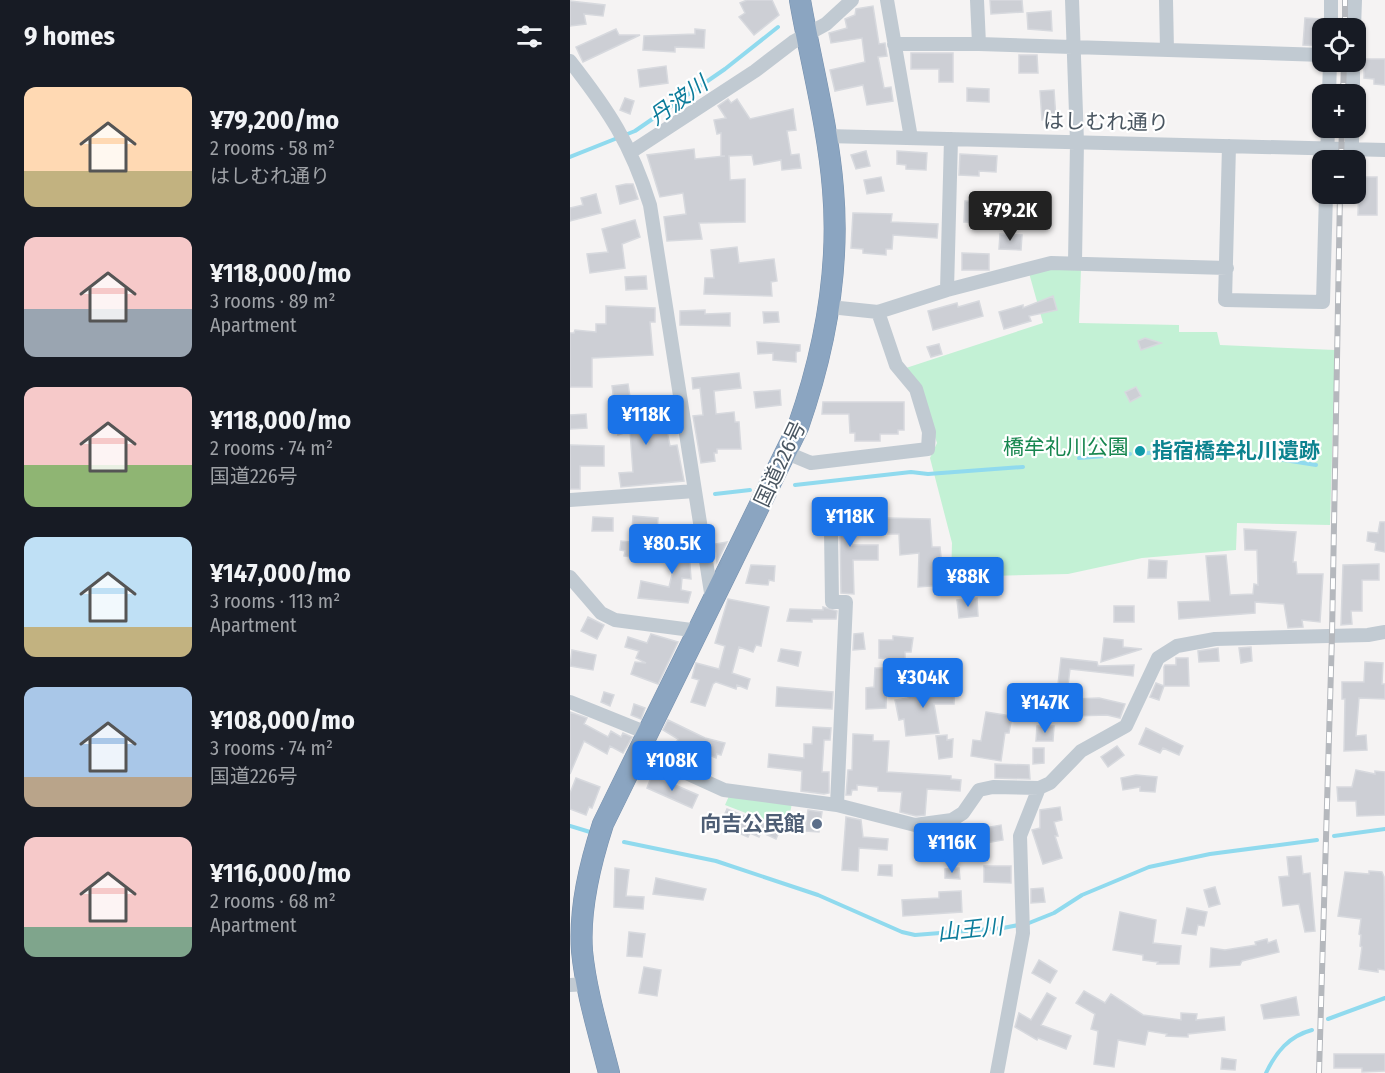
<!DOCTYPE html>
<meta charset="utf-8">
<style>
:root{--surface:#171b24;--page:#242831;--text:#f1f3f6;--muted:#9ea1a6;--accent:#1a73e8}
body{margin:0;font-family:"Fira Sans Condensed","Noto Sans JP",sans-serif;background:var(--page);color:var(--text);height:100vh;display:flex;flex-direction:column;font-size:22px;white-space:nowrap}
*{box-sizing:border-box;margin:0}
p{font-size:20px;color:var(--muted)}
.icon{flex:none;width:33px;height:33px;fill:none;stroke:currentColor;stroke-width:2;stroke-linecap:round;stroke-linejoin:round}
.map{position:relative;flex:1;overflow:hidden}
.drawer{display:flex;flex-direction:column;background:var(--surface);width:570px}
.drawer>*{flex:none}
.tools{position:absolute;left:742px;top:18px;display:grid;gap:12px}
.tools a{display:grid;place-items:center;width:54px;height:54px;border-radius:12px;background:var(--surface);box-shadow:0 2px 4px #0004;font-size:30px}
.price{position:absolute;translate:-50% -51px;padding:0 14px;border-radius:6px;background:var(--accent);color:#fff;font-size:20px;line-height:39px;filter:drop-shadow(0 2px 3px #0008)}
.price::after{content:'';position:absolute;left:50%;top:36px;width:18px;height:14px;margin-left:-9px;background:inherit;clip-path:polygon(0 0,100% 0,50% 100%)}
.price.selected{background:#222;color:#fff}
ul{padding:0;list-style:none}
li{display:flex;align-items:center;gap:18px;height:150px;padding:0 24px}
li span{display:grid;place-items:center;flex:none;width:168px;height:120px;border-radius:12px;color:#555}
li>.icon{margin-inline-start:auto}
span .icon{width:72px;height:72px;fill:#fffc;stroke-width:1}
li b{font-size:26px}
h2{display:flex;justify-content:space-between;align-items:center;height:72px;padding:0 24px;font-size:26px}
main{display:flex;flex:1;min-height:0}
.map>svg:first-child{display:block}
.green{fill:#c3f1d5}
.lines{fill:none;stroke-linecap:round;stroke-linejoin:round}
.stream{stroke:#90daee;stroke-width:4}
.building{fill:#cdcfd5;stroke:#d7d9de;stroke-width:1.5}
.highway-casing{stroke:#7690ad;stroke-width:22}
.minor{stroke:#c1cad2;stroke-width:14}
.highway{stroke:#8ba5c1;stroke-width:21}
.rail-casing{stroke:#b5b8bd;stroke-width:6}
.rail{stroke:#fff;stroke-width:4;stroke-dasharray:11;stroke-linecap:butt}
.culture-dot{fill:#0f9aa8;stroke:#fff;stroke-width:2}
.service-dot{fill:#5c6f8a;stroke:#fff;stroke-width:2}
.labels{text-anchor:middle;stroke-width:4.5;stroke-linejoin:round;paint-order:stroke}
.street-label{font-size:21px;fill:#4a5661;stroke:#fff}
.park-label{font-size:21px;fill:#17864f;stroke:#fff}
.culture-label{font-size:21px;font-weight:bold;fill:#0d838f;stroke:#fff;text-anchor:start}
.service-label{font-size:21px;font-weight:bold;fill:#4e5e75;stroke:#fff;text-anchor:end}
.water-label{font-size:22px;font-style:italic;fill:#0c7c9b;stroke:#fff}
</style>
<main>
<section class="drawer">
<h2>9 homes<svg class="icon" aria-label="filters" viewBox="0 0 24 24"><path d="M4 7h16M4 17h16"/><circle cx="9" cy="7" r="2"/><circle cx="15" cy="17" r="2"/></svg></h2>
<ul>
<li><span style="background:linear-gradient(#ffd9b3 70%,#c2b280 0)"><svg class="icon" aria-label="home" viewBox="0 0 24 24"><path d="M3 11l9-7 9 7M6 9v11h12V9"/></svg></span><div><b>¥79,200/mo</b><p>2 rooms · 58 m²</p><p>はしむれ通り</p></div></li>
<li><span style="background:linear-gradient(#f6c9c9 60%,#9aa5b1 0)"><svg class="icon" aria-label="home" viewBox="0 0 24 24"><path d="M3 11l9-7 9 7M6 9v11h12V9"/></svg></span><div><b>¥118,000/mo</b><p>3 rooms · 89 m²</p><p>Apartment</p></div></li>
<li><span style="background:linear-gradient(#f6c9c9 65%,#8fb573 0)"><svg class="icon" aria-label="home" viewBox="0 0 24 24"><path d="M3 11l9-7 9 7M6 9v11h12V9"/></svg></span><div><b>¥118,000/mo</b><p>2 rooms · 74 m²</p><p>国道226号</p></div></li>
<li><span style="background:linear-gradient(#bfe0f5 75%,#c2b280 0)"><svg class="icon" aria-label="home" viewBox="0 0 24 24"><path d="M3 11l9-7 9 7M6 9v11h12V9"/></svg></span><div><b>¥147,000/mo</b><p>3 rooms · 113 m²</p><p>Apartment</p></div></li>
<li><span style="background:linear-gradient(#a9c7e8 75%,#b9a48a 0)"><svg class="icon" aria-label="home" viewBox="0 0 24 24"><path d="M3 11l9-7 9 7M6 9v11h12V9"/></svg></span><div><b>¥108,000/mo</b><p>3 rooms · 74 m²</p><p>国道226号</p></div></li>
<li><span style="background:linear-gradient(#f6c9c9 75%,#7fa58c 0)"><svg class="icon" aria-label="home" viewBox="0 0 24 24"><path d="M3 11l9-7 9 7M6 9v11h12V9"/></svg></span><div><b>¥116,000/mo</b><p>2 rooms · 68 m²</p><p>Apartment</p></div></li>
</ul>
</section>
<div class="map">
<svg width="815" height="1073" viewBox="0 0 815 1073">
<rect width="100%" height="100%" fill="#f5f3f3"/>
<!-- green -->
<path class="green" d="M479,269H511L509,323L609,325V332H647L650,345L765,350L760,525L667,523L666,550L572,558L498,574L381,577L382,543L360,458L367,443L348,385L336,368L473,323L459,273Z
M159,796L222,803L217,829L155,805Z"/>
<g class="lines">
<!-- stream -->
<path class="stream" d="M0,157L65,131L155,69L208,27
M578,453L639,448L746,465
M509,458L560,454
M225,485L341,472L358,474L453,467
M145,494L180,490
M0,826L20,832
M764,836L815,829
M54,842L146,861L248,895L332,932L345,935L433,928L459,923L484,913L512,895L579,867L640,854L747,840
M758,1019L815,998
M696,1073C706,1052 719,1036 742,1030"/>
</g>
<!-- building -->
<path class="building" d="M177,0H202L209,15L184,35L169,17L175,13L170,3Z
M420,0H452L453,12L421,14Z
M0,1L35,5L33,16L14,14L16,24L0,26Z
M303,6L309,44L315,43L317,56L308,57L314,88L321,87L323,101L297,105L293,85L265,91L260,70L295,62L292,38L261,43L259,33L277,28L275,19L285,15L286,9Z
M481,11L482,31L458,29L457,13Z
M735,18L751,19L750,46L733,45Z
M46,29L49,35H70L13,62L6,47Z
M125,29L135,30L134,48L105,47V52L73,50L74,36L125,34Z
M341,53H383V82H369V69H341Z
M449,55H467L468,73H449Z
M794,59H815V85L804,84V79L794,78Z
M96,66L98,83L70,87L68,70Z
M397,88L419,89V102L397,101Z
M484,90L486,119L472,120L470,91Z
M55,98L64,101L60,114L50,110Z
M158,99L161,103L167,99L180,119L223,109L226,130L217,131L221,155L229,154L231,168L212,170L211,160L184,165L182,155L159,156L160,180L175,179V222L129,223L132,239L97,241L94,217L116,214L113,193L90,197L77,155L124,149L125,159L155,156H151V133L147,134L144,120L156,118L148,106Z
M296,151L300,166L286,169L281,155Z
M327,151L357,153L356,170L336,169V165L327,164Z
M390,154L427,156L426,172L409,171V176L389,175Z
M311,177L314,191L297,194L294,180Z
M789,177H807V215H788Z
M56,184H63L68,199L50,204L46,186Z
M26,194L31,213L0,221V208L13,205L11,198Z
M395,201L422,203L421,223L394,222Z
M283,213L322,214L321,222L368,224L367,238L323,235L322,249H316V255L293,253V249L281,248Z
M65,220L70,237L52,244L55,268L20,273L17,254L38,252L32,229Z
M430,234L452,235L451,250L429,249Z
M167,247L169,263L204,259L207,281L201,282L202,296L134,294L135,278H144L141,250Z
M392,253L419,254V270H392Z
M76,276L77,289L56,290L55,277Z
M483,296L487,310L459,316L461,321L434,329L429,312L453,305V308Z
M409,301L413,316L363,330L358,311L387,303L388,307Z
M36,306L85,308V322H80L83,355L22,358V387H0V333H4L5,330L26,332V324H36Z
M135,310V314L160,313V326L110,325V311Z
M193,312H208L209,322L194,323Z
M575,338L591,343L571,350L568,341Z
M187,342L230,345V351L226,352V362L203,360V353L188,354Z
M369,344L372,354L361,357L357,347Z
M169,373L171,388L144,391L146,414L164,412L165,422H169L171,449H147V453H144L145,461L131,463L123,416L133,415L130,388L123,389L122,378Z
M58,384L64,422L94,416L100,446L107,445L114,481L51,487L49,473L63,472L60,431L48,435L42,386Z
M566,387L571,396L560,402L555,392Z
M210,390L211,405L186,408L184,392Z
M253,402H334V430H328V434H310V441H285V433H280L279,414H252Z
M16,414L17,428L0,429V415Z
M0,445L34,446V466H10V489H0Z
M292,499H312V515L292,514Z
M263,506L285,507L282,545H308V560H283L284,594L271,593L270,530L268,521H263Z
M63,516L88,518L87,533L77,532L73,559L54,556L55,551L50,550L51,541L61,542Z
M23,517L43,518V531H22Z
M317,518L360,519L362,547H370L374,585L348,587L349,553L330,555L329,534H317Z
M810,522H815V552L805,550L806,543L797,541L798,532L808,533Z
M674,529L726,532L723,562H726L727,574H753L750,622L732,620L733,627L718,628L714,604L685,602V613L609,619L608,602L640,601L636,556L656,555L660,595L683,594L684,584L688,585L687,550H675Z
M118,535L121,579L112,578L111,590L121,592L118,603L68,598L71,581L99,587L107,554H102V547H98V536Z
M157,542L147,562L145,544Z
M579,560L597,561L596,578H578Z
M809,564V580H792V611H781L782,624L771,625L773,565Z
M181,565L205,566L204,581L199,580L198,585L176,583Z
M407,598L408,616L389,618L387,600Z
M158,599L199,607L191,646L186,645L183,652L169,647L162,673L180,679L177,689L167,685L166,689L146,682L143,684L135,706L121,702L129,680L122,678L126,663L149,669L155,646L145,643Z
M544,606H564V622H544Z
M253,607L267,611L266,619H242V622L217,621L220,609L253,610Z
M18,617L34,625L27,639L11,631Z
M293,633L295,649L283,650L284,634Z
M81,634L108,642L88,684L61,674L65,662L76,663L66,658L69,651L55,647L58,637L77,643Z
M323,636L343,638L341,652H335V660L309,658V640H323Z
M534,638L553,640V647L572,649L531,662Z
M681,647L682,661L671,663L669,648Z
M648,648L649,661L629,662L628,651Z
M211,649L231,652L228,666L208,661Z
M2,650L26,655L23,670L0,666Z
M491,658L527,662L528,666L564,665L563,676L500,669L497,694L487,693Z
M606,658H618L619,686H594V667L595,665H606Z
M795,662L813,663L812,684H815V699L789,698L786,736L796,735L797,750L774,751L775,699H772V682H794Z
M305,668H317L316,708L296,709V688L304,687Z
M586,683L594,686L589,700L580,697Z
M361,686L385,687L384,704H364L369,733L336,736L334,719L329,720L325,700L338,698L337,692L361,688Z
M207,687L263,692L262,709L206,706Z
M34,692L44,695L40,706L31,702Z
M529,698L555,704L550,718L537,715L505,716L504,699Z
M64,704L75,708L71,719L61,715Z
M0,712L17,718L14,724L38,737L41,731L51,737L53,733L62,737L53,753L40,746L37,754L14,741L0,774Z
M416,712L442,716L439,733H435L431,761L401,756L403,740L411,741Z
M98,720L135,738L155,743L151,755L147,754L146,758L107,741L108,739L93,730Z
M467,726H484L483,741H466Z
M243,727L261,728L260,740H254L252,772H259V793L254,794L231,791L232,771L198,767L199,754L234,758V744H242Z
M576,728L613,746L609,755L593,748L590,753L569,744Z
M283,734L303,735V741H319L317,772L381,776V779L391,780L390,791L357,789L355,815L346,816L330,812L332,792L308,791V787L287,785V790H282L281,795H276L278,770H282Z
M377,735V740L383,739L382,757L369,759L366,736Z
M547,746L554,755L538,767L531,757Z
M463,748H474V763L463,764Z
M425,764L459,765L460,779L425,778Z
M786,770L805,774V771L815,772V815L787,816L786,801H768L767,787H782Z
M82,775L128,795L122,808L77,788Z
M566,775L587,777L585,792L570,791V787L553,790L551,778Z
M6,778L30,787L22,808L19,807L16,815L0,809V793Z
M490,807L492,820L484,822L488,836H485L492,858L473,864L462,830L470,828V810Z
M157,809L210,830L206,839L191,832L189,837L180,833L178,837L150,825Z
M238,810L252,812L249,832L235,831Z
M276,817L291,820L293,837L318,839L317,850L289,848L288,871L272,870Z
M431,825L433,840L394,847L391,832Z
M731,856L733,874L740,873L745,931L735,932L729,904L713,906L709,877L719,876L717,857Z
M309,865H322V876L308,875Z
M414,866H441V883L414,882Z
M45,868L59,870L56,896L74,897L73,909L44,907Z
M389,868L390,879L375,878V869Z
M799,871L812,872L814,877L815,970L808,969V972L789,969L792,947L790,946L791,935L789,934L791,919L768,916L775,872L799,874Z
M86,878L136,889L133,900L83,894Z
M645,887L650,904L639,907L634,890Z
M473,888L475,902L461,903V889Z
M391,891L392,912L333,916L332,900L369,898V892Z
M617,908L637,912L634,926L628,925L626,935L612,933Z
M550,912L586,920L583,943L611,946L609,964H587L588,962L573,960V955L543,950Z
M59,932L75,934L72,957L57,956Z
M697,939L698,943L706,940L709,952L672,961L670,965L640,967L641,948L655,950L686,945L685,942Z
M469,960L487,971L480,983L462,973Z
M74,967L91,970L87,996L69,993Z
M514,991L535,1003L541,994L573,1015L611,1020V1013L627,1014L626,1020L654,1017L655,1030L618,1034V1037L596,1036L597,1034L578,1031L575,1045L548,1040L544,1067L524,1064L528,1031L521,1029L525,1014L506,1003Z
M477,993L486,998L471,1025L501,1036L496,1049L468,1038L467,1040L445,1027L449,1013L461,1020Z
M726,997L729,1015L694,1019L691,1005Z
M764,1054H815V1071L792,1072V1068H764Z
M652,1058L666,1060L665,1070L651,1069Z"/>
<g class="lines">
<defs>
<path id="highway" d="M39,1073C29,1033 16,992 12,951C9,908 20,864 33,824L228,427C255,350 270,271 263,189C258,126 241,63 230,0"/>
</defs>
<!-- highway casing -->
<use href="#highway" class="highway-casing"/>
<!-- minor -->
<path class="minor" d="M317,0L341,138
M407,0L409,44
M502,0L507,142L505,262
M596,0L597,50
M761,28V0
M784,28L785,0
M324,44H409L753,55
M0,61C39,111 61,144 80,205L142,599
M759,94L760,62
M783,94V62
M256,136L815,150
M659,146L655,300L753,302L756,194
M782,149V128
M61,152L185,71L223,42L256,24L282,0
M757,160L758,128
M377,290L381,139
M260,307L308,312L377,290L481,263L657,268
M217,453L241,463L358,449L359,432L346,389L326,365L308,312
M0,500L125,491
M261,530L262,602H276L267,805
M0,577L31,613L45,620L129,631
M0,702L77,733
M68,751L154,790L267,805L345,825L382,820L393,813L409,790L423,787L469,788L480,783L511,751L556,726L588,658L607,646L645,639L798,635L815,632
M0,985L17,984
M427,1073L453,933L450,836L469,788"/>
<!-- highway -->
<use href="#highway" class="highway"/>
<defs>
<path id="rail" d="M775,28V0
M773,94L774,62
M771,160L772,128
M749,1073L762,636L770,194"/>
</defs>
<!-- rail casing -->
<use href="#rail" class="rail-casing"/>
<!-- rail -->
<use href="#rail" class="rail"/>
</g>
<!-- markers -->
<circle class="culture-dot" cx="570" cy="451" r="6"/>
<circle class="service-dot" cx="247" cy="824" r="6"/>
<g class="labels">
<!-- street labels -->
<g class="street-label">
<text transform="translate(536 122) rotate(1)" y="7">はしむれ通り</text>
<text transform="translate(210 464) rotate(-65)" y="7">国道226号</text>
</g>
<!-- park labels -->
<g class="park-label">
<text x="496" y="454">橋牟礼川公園</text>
</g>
<!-- culture labels -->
<g class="culture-label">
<text x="582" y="458">指宿橋牟礼川遺跡</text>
</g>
<!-- service labels -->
<g class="service-label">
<text x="235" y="831">向吉公民館</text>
</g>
<!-- water labels -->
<g class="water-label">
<text transform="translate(108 100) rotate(-36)" y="8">丹波川</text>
<text transform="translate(400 929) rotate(-6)" y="8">山王川</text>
</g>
</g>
</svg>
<div class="tools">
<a><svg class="icon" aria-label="locate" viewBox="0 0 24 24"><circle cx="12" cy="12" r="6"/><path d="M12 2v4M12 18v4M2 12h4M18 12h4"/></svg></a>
<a>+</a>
<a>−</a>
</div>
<b class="price selected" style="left:440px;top:242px">¥79.2K</b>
<b class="price" style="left:76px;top:446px">¥118K</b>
<b class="price" style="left:280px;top:548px">¥118K</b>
<b class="price" style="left:102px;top:575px">¥80.5K</b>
<b class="price" style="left:398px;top:608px">¥88K</b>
<b class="price" style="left:353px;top:709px">¥304K</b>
<b class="price" style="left:475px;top:734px">¥147K</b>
<b class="price" style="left:102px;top:792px">¥108K</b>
<b class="price" style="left:382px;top:874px">¥116K</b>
</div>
</main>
